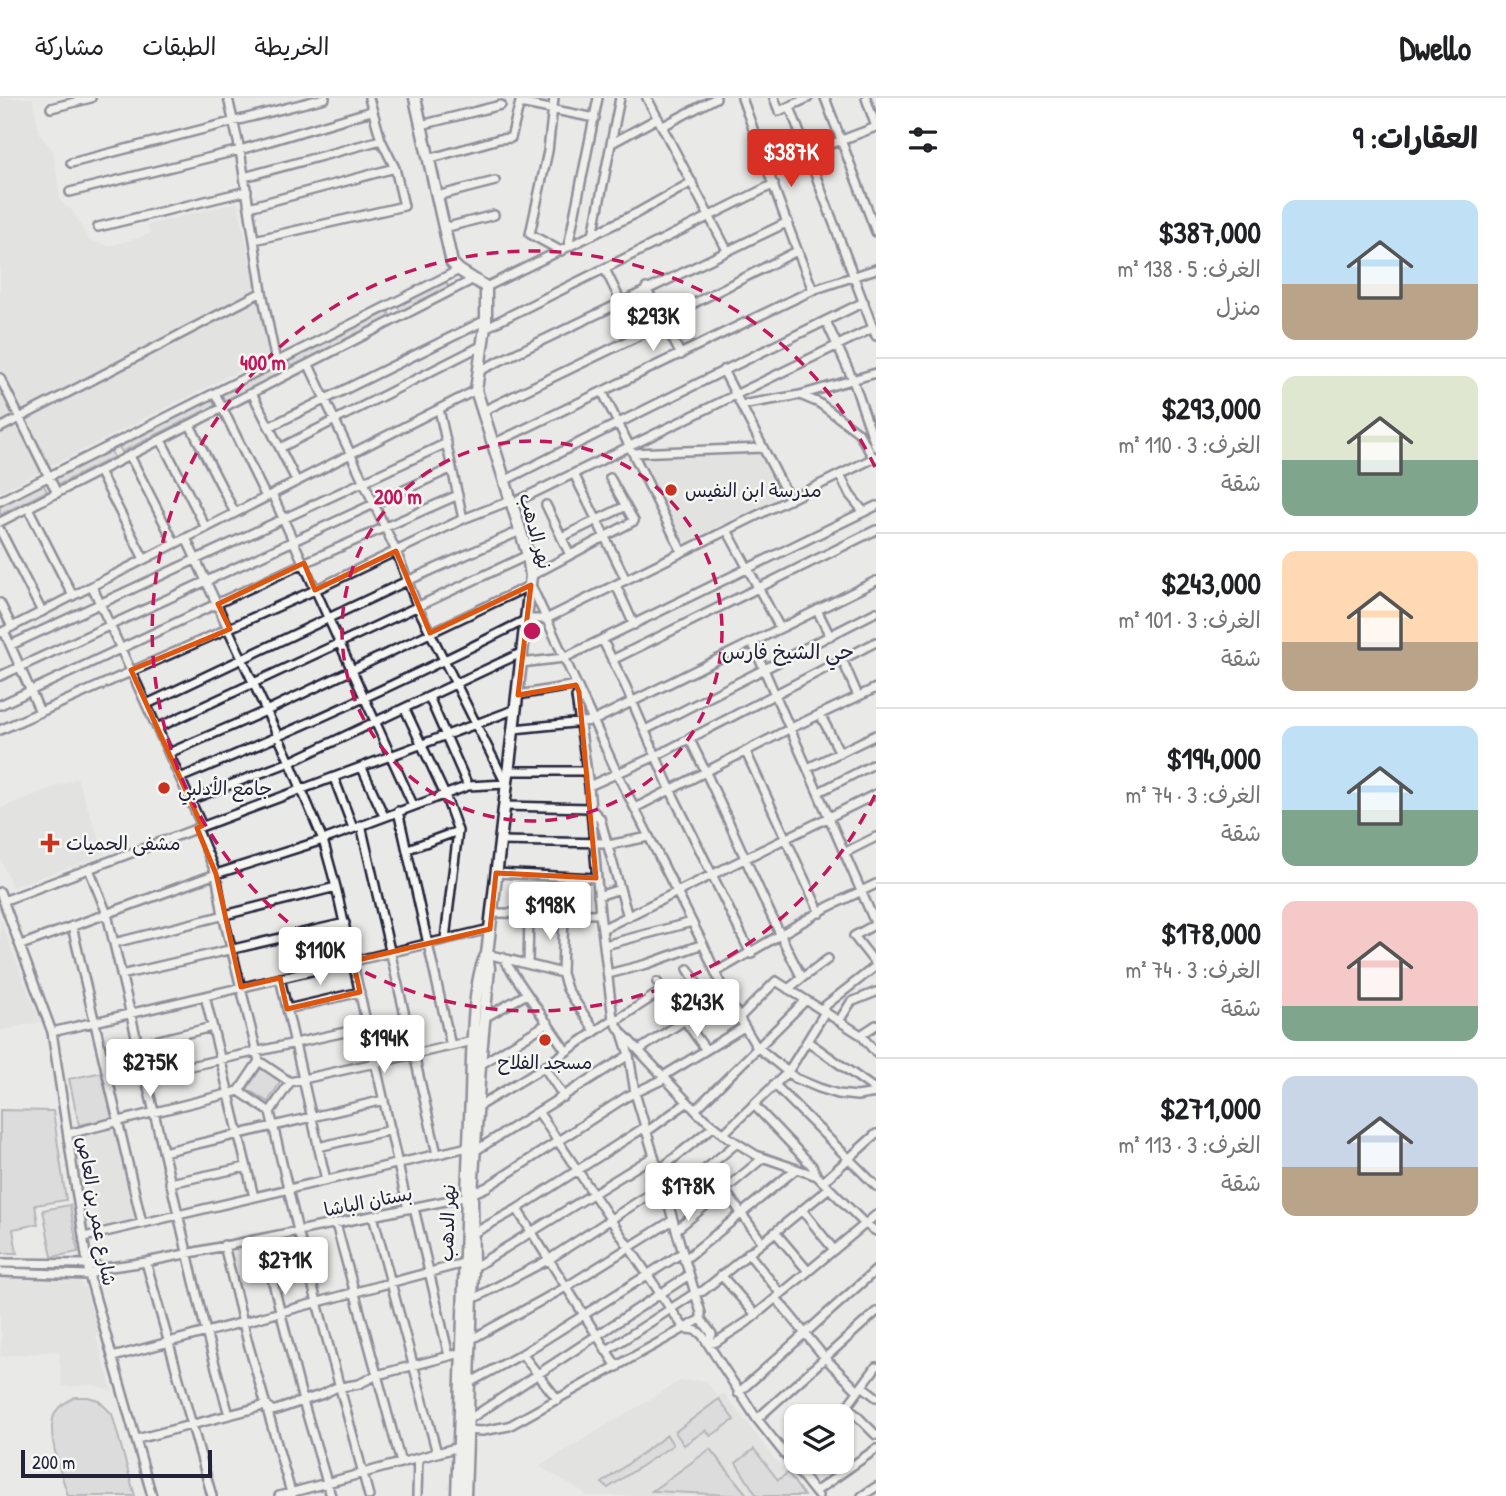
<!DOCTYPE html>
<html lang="ar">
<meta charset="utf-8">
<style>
:root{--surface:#fff;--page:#f6f6f6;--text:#202124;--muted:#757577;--line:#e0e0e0;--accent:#d93025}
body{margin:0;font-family:"Patrick Hand","Playpen Sans Arabic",sans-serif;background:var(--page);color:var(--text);direction:rtl;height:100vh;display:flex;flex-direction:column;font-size:26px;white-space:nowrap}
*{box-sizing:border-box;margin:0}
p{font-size:23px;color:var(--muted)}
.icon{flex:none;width:38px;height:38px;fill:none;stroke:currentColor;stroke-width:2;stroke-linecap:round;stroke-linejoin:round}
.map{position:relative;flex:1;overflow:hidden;direction:ltr}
.drawer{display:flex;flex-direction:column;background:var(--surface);width:630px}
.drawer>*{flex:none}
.tools{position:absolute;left:784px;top:1306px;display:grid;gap:14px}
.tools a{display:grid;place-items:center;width:70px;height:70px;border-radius:14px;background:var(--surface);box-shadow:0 2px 5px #0004;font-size:35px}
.scale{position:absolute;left:21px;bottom:18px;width:191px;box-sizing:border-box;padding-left:7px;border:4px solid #22223b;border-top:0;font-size:19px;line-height:24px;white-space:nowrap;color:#22223b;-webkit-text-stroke:5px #f6f6f2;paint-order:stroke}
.price{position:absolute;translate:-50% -60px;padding:0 16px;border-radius:7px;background:#fff;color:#222;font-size:23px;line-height:46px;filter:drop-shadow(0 2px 4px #0008)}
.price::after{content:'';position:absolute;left:50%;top:42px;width:21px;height:16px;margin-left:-10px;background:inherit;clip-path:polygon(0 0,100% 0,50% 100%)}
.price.current{background:var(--accent);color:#fff}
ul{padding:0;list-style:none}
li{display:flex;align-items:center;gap:21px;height:175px;padding:0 28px}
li+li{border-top:2px solid var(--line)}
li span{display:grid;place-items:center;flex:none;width:196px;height:140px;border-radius:14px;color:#555}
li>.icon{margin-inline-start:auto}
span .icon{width:84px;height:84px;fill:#fffc;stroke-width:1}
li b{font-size:30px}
h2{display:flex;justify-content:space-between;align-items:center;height:84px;padding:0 28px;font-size:30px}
header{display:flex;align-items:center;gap:42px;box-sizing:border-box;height:98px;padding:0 35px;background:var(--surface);border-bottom:2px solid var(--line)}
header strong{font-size:33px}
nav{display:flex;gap:38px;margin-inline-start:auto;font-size:24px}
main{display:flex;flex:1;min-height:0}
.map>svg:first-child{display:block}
.built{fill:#dadada}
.green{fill:#ccccce;stroke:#777784;stroke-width:2}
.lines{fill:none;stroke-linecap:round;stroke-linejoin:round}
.minor-casing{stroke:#22223b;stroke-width:12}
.major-casing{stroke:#22223b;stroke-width:15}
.minor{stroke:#f6f6f2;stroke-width:7}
.major{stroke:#f6f6f2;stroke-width:10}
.marked{fill:none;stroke:#de560e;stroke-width:5;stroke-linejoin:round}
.ring{fill:none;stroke:#c2185b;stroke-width:3.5;stroke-dasharray:12 9}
.poi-dot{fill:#c8321e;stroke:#f6f6f2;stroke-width:2.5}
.labels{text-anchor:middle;stroke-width:5;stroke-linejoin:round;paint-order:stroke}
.poi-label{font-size:19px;fill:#22223b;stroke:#f6f6f2;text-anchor:start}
.street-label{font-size:19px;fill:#22223b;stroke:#f6f6f2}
.neighbourhood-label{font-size:21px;fill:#22223b;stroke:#f6f6f2}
.centre{fill:#c2185b;stroke:#f6f6f2;stroke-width:3.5}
.ring-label{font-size:21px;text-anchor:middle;font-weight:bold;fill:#c2185b;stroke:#f6f6f2;stroke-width:5;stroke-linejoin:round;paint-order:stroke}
</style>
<header>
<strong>Dwello</strong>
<nav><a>الخريطة</a><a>الطبقات</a><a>مشاركة</a></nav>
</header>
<main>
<section class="drawer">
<h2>العقارات: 9<svg class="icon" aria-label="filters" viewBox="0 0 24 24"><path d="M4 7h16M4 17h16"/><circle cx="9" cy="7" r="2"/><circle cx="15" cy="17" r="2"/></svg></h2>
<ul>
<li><span style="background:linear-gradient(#bfe0f5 60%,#b9a48a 0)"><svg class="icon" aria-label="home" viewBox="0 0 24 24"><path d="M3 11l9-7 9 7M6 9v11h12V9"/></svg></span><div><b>$387,000</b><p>الغرف: 5 · 138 m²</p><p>منزل</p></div></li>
<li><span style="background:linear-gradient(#dfe7d0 60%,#7fa58c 0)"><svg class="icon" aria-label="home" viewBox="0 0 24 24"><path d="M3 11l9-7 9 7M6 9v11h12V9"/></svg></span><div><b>$293,000</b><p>الغرف: 3 · 110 m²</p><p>شقة</p></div></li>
<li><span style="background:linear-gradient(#ffd9b3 65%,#b9a48a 0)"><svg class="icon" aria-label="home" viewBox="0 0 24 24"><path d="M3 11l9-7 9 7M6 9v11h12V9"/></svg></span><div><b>$243,000</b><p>الغرف: 3 · 101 m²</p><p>شقة</p></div></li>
<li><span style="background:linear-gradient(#bfe0f5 60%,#7fa58c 0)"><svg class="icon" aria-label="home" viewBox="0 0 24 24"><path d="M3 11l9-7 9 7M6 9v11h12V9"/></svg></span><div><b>$194,000</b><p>الغرف: 3 · 74 m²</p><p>شقة</p></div></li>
<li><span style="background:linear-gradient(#f6c9c9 75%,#7fa58c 0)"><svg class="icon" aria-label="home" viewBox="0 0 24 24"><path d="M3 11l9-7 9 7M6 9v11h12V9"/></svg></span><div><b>$178,000</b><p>الغرف: 3 · 74 m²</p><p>شقة</p></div></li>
<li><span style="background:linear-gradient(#c9d6e8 65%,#b9a48a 0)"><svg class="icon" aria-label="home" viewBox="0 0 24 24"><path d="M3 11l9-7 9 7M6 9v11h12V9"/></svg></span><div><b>$271,000</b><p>الغرف: 3 · 113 m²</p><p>شقة</p></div></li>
</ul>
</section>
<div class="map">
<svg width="876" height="1398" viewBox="0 0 876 1398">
<rect width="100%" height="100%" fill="#e9e9e7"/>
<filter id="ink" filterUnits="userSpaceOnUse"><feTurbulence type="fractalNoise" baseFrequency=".0143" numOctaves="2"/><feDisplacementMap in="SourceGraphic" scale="14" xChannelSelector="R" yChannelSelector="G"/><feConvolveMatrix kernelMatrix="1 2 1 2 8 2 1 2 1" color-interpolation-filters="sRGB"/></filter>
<g filter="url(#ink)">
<!-- built -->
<path class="built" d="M0,0H33L39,36L53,52L61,105L72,112L89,142L109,148L150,136L147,127L238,104L270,257L0,394Z
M762,354L783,397L682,446L640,359Z
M77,680L105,757L12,789L0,759V710Z
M0,820L40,924L0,933Z
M117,1029L136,1121L99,1129L80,1037Z
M0,1179L72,1181L80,1183L85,1191L99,1235L96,1237L112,1293L95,1287L62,1289L59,1255L55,1253L0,1259L2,1235L0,1234Z
M706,1282L718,1299L724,1295L804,1398H585L586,1396L539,1368L680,1283Z"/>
<!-- green -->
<path class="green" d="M446,184L449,190L401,214L397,208Z
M388,213L391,219L291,269L288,263Z
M276,270L279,276L222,304L219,297Z
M213,301L216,307L122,354L119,349Z
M111,353L114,359L58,387L55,380Z
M43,386L47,393L0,417V407Z
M261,970L281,983L268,1004L247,991Z
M103,974L113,1020L79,1027L69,981Z
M0,1012L53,1013L66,1102L35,1107L38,1126L13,1131L17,1155H0Z
M70,1107L78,1154L52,1159L43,1112Z
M75,1299H88L98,1302L112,1316L135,1398H68C62,1377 43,1329 57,1312C61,1306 68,1303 75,1299Z
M719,1301L734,1322L711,1338L706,1332L684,1347L675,1334Z
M667,1337L673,1347L608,1390L602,1385Z
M710,1351L748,1398L652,1393Z
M754,1351L778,1382L788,1375L804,1398H757L736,1365Z"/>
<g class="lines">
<defs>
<path id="minor" d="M228,0L240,52L262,194L276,264
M554,0L548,53L530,136L561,153
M647,0L727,152
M742,0C765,64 787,129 813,192
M774,0L779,13L808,0
M825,0L876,134
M866,0L876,29
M520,5L595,20
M790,9L876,238
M51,10L91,0
M421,27L501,7
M663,28L716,0
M612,45L658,20
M428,61L499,41L511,40L521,0
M71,65L325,0
M768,70L876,29
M244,79L381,42
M70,94L240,52L371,13
M437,98L495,83
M249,109L395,70
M98,129L247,93
M444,130L494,117
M593,137L620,0
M254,142L404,108L395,70L381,42L369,0
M568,149L598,0
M605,171L621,204
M486,189L637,115L692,84
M646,190L681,257
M826,223L853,282L876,349
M485,230L774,86
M481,272L788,124
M723,272L790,402
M0,280L57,395
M215,295L266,399
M252,295L297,384
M603,295L682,454
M741,307L800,297
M439,311L463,421
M483,313L644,235L663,221L797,153
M190,327L235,415
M269,329L486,222
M0,330L262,194
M161,342L206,430
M493,346L813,192L876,171
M280,350L483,247
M633,355L763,350
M130,358L175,446
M874,361L858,334L819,305L800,297L876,275
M99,373L144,461
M574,376L626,482
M840,377L850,397L864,414
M504,383C623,322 743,263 864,204
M272,396L413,707
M0,403L459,172
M511,406L873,230
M546,407L570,457
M28,410L73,498
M0,424L474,181
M0,432L42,514
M727,432L780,530
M562,439L626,408
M186,440L290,664L323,742L336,789L408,1111
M531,478L634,423L610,380
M616,487L634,527
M92,488L202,728
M0,505L12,529
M817,512L830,538
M4,533L40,614
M0,535L476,292
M603,543L625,587L671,693L751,856
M752,544L876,827
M11,547L447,345
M842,561L858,598
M612,562L876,432
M521,565L564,560L876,408
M0,578L452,370
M579,594L576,599L589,688L600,816
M518,597L576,587
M429,599L468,688
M147,606L407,483L520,433
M0,607L304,465L458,397
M405,611L445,697L458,733L445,841
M820,616L840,655
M157,630L528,457
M514,631L593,623L876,483
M0,632L315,492L463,421L510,403
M645,632L876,514
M689,640C729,719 761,802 802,880L788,891
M746,654L820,815
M169,655L266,613L531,487L618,677L703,846L725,896L756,948L795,980L819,990L838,996L857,998L876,995
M362,670L384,718
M808,670L876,637
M508,673H585
M180,680C298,631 414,579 527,521H546L876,359
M334,680L353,730
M589,688L656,658L876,544
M819,694L876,665
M190,702L290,664L523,554
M504,708L590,710L600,720L628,819
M635,710L789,631L876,590
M398,713L451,948
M361,727L437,1056
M197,730L216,776L223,817L259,963
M500,743L607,745
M608,747L649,739
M408,751L458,733
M844,755L876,739
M89,771L107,816L206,1234L229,1317
M496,775L596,780
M0,794L52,934L89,1177L152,1398
M598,798L620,791
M3,803L516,611
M492,815L600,816L602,831L876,696
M876,826L854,838L876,866
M72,828L142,1125
M602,831L613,921L622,935L629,957L635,995L701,1215V1221L712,1236L708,1246L757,1321L818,1398
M114,845L336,789
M21,847L216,776L323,742L468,688L506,686L418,510L396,453L309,267
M605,847L692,824
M487,856L562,875L567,891L595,933
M502,859L566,953
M528,866L529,815
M688,871L709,906
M716,874L828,809L876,786
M562,875L564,816
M608,876L647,866L703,846
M121,877L345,825
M280,880L326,1082
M802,880L828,861
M657,884L706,952
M205,898L254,1099
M287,911L360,894
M821,911L876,868
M484,920L527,896
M738,921L776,883L861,937L876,955
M839,923L851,904L876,894
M52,934L490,831
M624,937L699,1016L729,1040L756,1057L817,1078L865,1126L876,1133
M861,937L876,927
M807,943L876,992
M138,947L212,929
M639,952L725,896
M103,959L138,950
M480,967L548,925
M544,969L564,999
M665,977L744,929
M145,978L368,929
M774,986L876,1088
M239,993L270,1014L290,984L473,943
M754,1007L812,1068L817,1078
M477,1009L544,969L613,921L620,920L663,892
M695,1012L806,902
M270,1014L298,1133L369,1398
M539,1015L670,1210L685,1231C698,1231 702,1235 708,1246L716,1244L747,1224L876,1117
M646,1034L688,1004
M68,1036L239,993L259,963L290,984
M723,1036L788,974L825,914
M318,1049L391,1032
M475,1053L629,957
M163,1054L384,1002
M708,1069L762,1144
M658,1073L714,1028
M823,1084L876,1036
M170,1085L246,1069
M667,1103L737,1045
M414,1110L449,1258
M517,1111L617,1269
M802,1112L834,1152
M373,1118L437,1355
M336,1126L401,1365
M676,1132L763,1060
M775,1134L808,1173
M472,1136L517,1111L645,1029
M84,1139L468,1049
M262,1141L303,1303L331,1398
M224,1147L248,1245L292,1398
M748,1155L781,1196
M684,1162L795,1072
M146,1164L212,1398
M0,1165L88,1166L104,1170
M473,1170L654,1058
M0,1174L89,1177L104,1170L146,1164L465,1099L487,1089L626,999L666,980
M721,1177L756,1217
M776,1200L826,1261L858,1293
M471,1202L548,1162L662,1088
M470,1242L566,1189L673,1122
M606,1253L695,1195L703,1193L829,1090
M522,1256L558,1302
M113,1259L464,1165
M469,1285L522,1256L682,1155
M862,1288L876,1299
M738,1295L876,1172
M847,1308L876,1337
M840,1318L876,1269
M757,1321L876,1214
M468,1322L689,1177
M464,1332L482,1333L509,1328L701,1221
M137,1341L267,1307L271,1313L276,1312L323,1296L335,1290L359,1286L377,1277L461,1255
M798,1375L806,1363
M815,1394L876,1351
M279,1398L459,1349
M417,1398L418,1360
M862,1398L876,1389"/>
<path id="major" d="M415,0L452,165L459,172L486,189V222L476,292L528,457L531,478L487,856L489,870L480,967L472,1096L473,1170L465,1398
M457,1398C462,1265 465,1131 471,998C472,966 472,879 487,856"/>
</defs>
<!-- minor casing -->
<use href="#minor" class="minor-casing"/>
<!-- major casing -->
<use href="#major" class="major-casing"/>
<!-- minor -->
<use href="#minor" class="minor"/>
<!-- major -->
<use href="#major" class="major"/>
</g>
</g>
<!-- marked area -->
<path d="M0 0H876V1398H0ZM396,453L430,535L531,487L518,597L576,587L579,594L596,780L496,775L490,831L353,863L360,894L287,911L280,880L241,889L216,776L197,730L202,728L131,572L230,531L218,506L304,465L315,492Z" fill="#e9e9e7" fill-opacity=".55" fill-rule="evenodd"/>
<path class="marked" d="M396,453L430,535L531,487L518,597L576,587L579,594L596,780L496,775L490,831L353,863L360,894L287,911L280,880L241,889L216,776L197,730L202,728L131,572L230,531L218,506L304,465L315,492Z"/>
<!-- distance rings -->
<g class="ring">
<circle cx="532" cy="533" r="190"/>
<path d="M875 697A380 380 0 1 1 875 369"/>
</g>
<!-- markers -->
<g class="poi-dot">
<circle cx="671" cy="392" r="7"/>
<circle cx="164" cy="690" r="7"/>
<path d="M46.5 734.5h7v7h7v7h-7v7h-7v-7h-7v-7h7z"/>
<circle cx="545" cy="942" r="7"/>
</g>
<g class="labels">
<!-- poi labels -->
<g class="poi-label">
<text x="685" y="399">مدرسة ابن النفيس</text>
<text x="178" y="697">جامع الأدلبي</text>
<text x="66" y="752">مشفى الحميات</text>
<text x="545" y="971" text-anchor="middle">مسجد الفلاح</text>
</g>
<!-- street labels -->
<g class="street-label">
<text transform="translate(536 433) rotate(75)" y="7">نهر الدهب</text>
<text transform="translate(368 1103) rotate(-11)" y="7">بستان الباشا</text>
<text transform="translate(97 1113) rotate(80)" y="7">شارع عمر بن العاص</text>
<text transform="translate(447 1125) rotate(-88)" y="7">نهر الدهب</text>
</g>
<!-- neighbourhood labels -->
<g class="neighbourhood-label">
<text x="788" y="561">حي الشيخ فارس</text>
</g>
</g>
<circle cx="532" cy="533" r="10" class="centre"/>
<g class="ring-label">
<text x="263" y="272">400 m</text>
<text x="398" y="406">200 m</text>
</g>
</svg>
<div class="tools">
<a><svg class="icon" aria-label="layers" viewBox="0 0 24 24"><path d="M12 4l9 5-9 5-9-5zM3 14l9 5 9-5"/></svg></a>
</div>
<div class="scale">200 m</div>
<b class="price current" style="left:791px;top:91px">$387K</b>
<b class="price" style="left:653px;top:255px">$293K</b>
<b class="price" style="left:550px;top:844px">$198K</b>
<b class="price" style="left:320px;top:889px">$110K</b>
<b class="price" style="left:697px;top:941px">$243K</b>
<b class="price" style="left:384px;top:977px">$194K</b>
<b class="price" style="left:150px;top:1001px">$275K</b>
<b class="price" style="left:688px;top:1125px">$178K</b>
<b class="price" style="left:285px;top:1199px">$271K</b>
</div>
</main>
